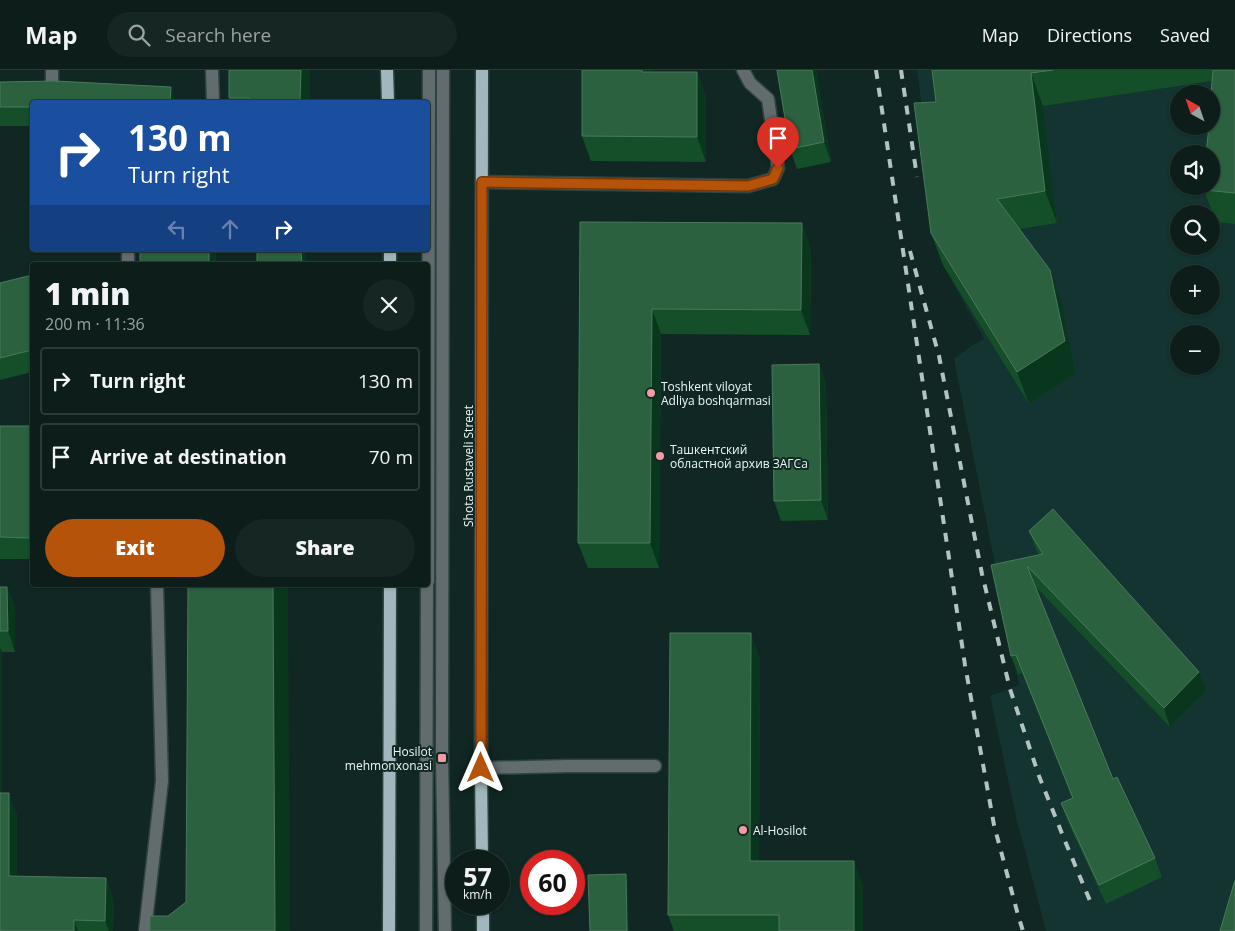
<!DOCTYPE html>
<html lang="en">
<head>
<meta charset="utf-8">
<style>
  :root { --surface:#0c1d1a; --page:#152623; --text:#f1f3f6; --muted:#9aa2a2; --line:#2c3b39; --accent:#b45309 }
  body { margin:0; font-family:"Open Sans",sans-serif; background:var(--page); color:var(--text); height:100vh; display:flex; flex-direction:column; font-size:19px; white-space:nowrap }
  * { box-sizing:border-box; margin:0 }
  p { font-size:16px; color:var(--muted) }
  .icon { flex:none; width:28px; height:28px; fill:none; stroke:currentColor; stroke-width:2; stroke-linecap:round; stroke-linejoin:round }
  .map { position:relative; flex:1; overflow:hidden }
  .side { position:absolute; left:30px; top:192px; width:400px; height:325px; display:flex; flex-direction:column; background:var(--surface); border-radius:5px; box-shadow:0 1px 4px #0004,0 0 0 1px var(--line) }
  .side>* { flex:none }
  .hud { position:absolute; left:30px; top:30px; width:400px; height:152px; border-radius:5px; box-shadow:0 1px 4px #0004,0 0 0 1px var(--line); background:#1a4fa0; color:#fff; overflow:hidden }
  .needle { width:32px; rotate:320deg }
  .tools { position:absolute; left:1170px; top:15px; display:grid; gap:10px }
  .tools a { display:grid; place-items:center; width:50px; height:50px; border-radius:50%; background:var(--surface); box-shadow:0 1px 4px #0004,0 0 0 1px var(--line); font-size:25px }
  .speed { position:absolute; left:445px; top:780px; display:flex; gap:10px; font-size:25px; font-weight:700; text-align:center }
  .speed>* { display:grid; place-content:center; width:65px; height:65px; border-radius:50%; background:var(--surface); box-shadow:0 1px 4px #0004,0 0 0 1px var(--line); line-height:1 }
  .speed small { font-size:12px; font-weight:400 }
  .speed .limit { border:8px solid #d22; background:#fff; color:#111 }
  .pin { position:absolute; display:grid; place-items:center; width:42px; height:42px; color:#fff; margin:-51px -21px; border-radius:50% 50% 50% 0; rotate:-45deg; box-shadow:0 0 5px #0007 }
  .pin .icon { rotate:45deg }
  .me { position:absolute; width:55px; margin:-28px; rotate:0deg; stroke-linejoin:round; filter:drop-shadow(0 0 4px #0008) }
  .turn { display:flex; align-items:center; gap:18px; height:105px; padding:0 15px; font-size:22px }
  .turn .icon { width:65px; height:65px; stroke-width:2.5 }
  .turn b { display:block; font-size:35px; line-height:42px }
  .lanes { display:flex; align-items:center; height:48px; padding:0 15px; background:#0003; justify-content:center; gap:25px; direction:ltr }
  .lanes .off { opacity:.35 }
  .round { display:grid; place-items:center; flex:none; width:52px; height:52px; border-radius:26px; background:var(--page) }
  .summary { display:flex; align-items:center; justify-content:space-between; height:85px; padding:0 15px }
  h1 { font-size:30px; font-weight:800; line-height:38px }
  .primary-button { display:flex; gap:10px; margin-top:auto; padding:10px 15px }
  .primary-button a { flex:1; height:58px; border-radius:30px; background:var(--accent); color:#fff; font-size:20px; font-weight:800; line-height:58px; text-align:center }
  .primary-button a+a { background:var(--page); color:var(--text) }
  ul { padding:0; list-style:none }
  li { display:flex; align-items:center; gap:15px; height:68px; margin:0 10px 8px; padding:0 5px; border:2px solid var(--line); border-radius:5px }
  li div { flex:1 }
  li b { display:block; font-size:19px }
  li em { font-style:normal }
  header { display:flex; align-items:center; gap:30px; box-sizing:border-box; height:70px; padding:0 25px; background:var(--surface); border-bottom:1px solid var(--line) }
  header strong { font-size:24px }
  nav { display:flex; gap:28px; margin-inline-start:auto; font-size:18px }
  .search { width:350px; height:45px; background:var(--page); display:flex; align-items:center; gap:12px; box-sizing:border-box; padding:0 18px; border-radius:28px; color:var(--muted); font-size:19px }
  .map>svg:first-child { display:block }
  .built { fill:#133430; fill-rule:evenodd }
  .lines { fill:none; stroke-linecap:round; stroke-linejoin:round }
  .service-casing { stroke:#2f4440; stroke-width:15 }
  .primary-casing { stroke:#2f4440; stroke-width:15 }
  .service { stroke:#626c6f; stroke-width:12 }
  .primary { stroke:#a2b7bd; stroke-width:12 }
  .rail { stroke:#b3c3c0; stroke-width:4; stroke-dasharray:9 9; stroke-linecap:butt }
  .wall { fill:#154f29 }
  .shaded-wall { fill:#09371e }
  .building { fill:#2c613f; stroke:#4a795c }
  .route-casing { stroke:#753606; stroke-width:12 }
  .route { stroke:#b45309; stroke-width:9 }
  .poi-dot { fill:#f49aa2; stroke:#102723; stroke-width:2 }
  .labels { text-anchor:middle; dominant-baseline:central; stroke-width:4; stroke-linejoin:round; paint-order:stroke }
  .poi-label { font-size:12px; fill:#eaf8f5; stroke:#102723; text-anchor:start }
  .street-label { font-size:12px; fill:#eaf8f5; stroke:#102723 }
</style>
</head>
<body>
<header>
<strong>Map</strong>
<div class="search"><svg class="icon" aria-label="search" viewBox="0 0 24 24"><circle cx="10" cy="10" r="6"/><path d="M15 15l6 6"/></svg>Search here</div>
<nav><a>Map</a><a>Directions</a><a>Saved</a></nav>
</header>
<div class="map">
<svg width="1235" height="861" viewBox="0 0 1235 861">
  <rect width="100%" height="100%" fill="#102723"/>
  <!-- built -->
  <path class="built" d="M 917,0 L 1235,0 L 1235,861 L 1046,861 L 1016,747 L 990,626 L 1019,615 L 954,289 L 971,276 L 984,269 L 943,195 ZM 1179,24 L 1211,24 L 1211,56 L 1179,56 ZM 1179,84 L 1211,84 L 1211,116 L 1179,116 ZM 1179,144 L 1211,144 L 1211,176 L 1179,176 ZM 1179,204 L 1211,204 L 1211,236 L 1179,236 ZM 1179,264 L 1211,264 L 1211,296 L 1179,296 Z"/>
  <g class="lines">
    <!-- service casing -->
    <g class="service-casing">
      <g id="service">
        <polyline points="212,0 213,32"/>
        <polyline points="443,0 442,688 445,861"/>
        <polyline points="52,14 52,0"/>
        <polyline points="482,112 748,116 773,109 778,98 768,29 750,13 743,0"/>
        <polyline points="128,180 128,195"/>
        <polyline points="428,511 429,0"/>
        <polyline points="481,698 569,696 655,696"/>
        <polyline points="145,861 162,711 157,515"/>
        <polyline points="426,861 427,515"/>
      </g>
    </g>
    <!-- primary casing -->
    <g class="primary-casing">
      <g id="primary">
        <polyline points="387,0 388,32"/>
        <polyline points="482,0 481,698 482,791"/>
        <polyline points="390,195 390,180"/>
        <polyline points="483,834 483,861"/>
        <polyline points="389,861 390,515"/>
      </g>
    </g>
    <!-- service -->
    <use href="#service" class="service"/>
    <!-- primary -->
    <use href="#primary" class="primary"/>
    <!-- rail -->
    <g class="rail">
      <polyline points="876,0 965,595 994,755 1018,845 1023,861"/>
      <polyline points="901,0 917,107"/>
      <polyline points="910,181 939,286 982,504 1010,619 1039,706 1065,771 1093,838"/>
    </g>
  </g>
  <!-- wall -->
  <g class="wall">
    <polygon points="229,0 310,32 231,32 229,28"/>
    <polygon points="777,0 816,0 831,92 797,99 790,79"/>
    <polygon points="932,0 1235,0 1235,154 1216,152 1204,120 1212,11 1043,36 1057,153 1020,159 1062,233 1076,304 1029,334 943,195 931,163 936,32"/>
    <polygon points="651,2 697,2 706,27 706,92 591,91 582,66"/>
    <polygon points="0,12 32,32 32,56 0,56"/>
    <polygon points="580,152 811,178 810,265 661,264 659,498 588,498 578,473"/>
    <polygon points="32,205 32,302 0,310 0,213"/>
    <polygon points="819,294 826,314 828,450 781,451 774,431"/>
    <rect x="0" y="356" width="32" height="133"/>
    <polygon points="1029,461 1206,621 1170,657 1035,516 1113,709 1155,788 1162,807 1106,834 1068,752 1061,733 1072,728 1022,603 1018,604 1011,586 991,495 1039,485 1036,479"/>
    <polygon points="0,517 7,517 15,538 15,582 2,582 2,723 17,744 17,806 114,829 113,861 0,861"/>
    <polygon points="760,588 759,791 863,816 863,861 674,861 668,845"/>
  </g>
  <!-- shaded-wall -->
  <g class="shaded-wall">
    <polygon points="301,0 310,0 310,32 300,32"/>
    <polygon points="642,0 651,0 651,27 642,2"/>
    <polygon points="812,0 816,0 831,92 824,72"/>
    <polygon points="697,2 706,27 706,92 697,67"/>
    <polygon points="1031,3 1043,36 1057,153 1045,121"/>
    <polygon points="171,17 176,32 170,32"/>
    <polygon points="802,153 811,178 810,265 801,240"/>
    <rect x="209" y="180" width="7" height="15"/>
    <polygon points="301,180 306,180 306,195 302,195"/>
    <polygon points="1050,200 1062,233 1076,304 1029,334 1017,302"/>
    <polygon points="652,239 661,264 659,498 650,473"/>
    <polygon points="819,294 826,314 828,450 821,430"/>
    <polygon points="32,442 32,474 30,468"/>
    <polygon points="273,515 288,515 290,861 275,861"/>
    <polygon points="7,517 15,538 15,582 8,561"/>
    <polygon points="751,563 760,588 759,816 750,791"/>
    <polygon points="0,577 2,582 2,744 0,738"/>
    <polygon points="1199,602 1206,621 1170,657 1164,638"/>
    <polygon points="9,723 17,744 17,827 9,806"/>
    <polygon points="854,791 863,816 863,861 854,861"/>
    <polygon points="626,804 628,811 629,861 627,861"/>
    <polygon points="106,808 114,829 113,861 109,861 105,851"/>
    <polygon points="74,850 78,861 74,861"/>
  </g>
  <!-- building -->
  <g class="building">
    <polygon points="229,0 301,0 300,32 250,32 250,28 229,28"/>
    <polygon points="582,0 642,0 642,2 697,2 697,67 582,66"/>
    <polygon points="777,0 812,0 824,72 790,79"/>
    <polygon points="932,0 1053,0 1031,3 1045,121 997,129 1050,200 1065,271 1017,302 931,163 914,33 936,32"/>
    <polygon points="1213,0 1235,0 1235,123 1204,120 1204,116 1211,116 1211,84 1206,84 1209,56 1211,56 1211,24"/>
    <polygon points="55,11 171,17 170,32 32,32 32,37 0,37 0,12"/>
    <polygon points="580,152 802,153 801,240 652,239 650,473 578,473"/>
    <rect x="140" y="180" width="69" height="15"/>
    <polygon points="257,180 301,180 302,195 257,195"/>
    <polygon points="32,205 32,280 0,288 0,213"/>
    <polygon points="819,294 821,430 774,431 772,295"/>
    <polygon points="0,356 32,356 32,442 30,468 0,467"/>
    <polygon points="1053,439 1199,602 1164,638 1027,496 1113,709 1117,707 1155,788 1099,815 1061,733 1073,728 1016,585 1011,586 991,495 1043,484 1029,461"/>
    <polygon points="188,515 273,515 275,861 150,861 150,846 168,846 186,832"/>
    <polygon points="0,517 7,517 8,561 0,561"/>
    <polygon points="670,563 751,563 750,791 854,791 854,861 779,861 779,845 668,845"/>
    <polygon points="0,723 9,723 9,806 106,808 105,851 74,850 74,861 0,861"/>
    <polygon points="626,804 627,861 590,861 588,805"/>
    <polygon points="1235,810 1235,861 1220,861"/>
  </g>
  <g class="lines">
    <!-- route casing -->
    <g class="route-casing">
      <polyline id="route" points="481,698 482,112 748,116 773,109 778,98"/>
    </g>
    <!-- route -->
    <use href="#route" class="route"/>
  </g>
  <!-- markers -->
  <g class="poi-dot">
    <circle cx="651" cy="323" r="5"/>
    <circle cx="660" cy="386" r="5"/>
    <rect x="437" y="683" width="10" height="10" rx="2.5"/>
    <circle cx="743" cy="760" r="5"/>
  </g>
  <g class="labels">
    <!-- poi labels -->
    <g class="poi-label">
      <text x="661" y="316">Toshkent viloyat<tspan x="661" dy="14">Adliya boshqarmasi</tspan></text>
      <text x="670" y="379">Ташкентский<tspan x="670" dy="14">областной архив ЗАГСа</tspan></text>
      <text x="432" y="681" text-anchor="end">Hosilot<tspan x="432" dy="14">mehmonxonasi</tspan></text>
      <text x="753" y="760">Al-Hosilot</text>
    </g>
    <!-- street labels -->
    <g class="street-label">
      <text transform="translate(468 396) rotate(-90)">Shota Rustaveli Street</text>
    </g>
  </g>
</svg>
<div class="tools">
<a><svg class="needle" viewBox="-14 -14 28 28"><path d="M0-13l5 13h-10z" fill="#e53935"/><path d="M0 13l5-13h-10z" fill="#9aa2a2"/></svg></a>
<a><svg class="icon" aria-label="sound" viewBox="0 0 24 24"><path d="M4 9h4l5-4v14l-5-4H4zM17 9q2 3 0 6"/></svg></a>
<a><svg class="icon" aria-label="search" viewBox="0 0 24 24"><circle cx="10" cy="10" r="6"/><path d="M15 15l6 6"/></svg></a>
<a>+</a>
<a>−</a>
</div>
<div class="speed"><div>57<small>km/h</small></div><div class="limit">60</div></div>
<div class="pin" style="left:778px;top:98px;background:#d93025"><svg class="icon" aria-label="arrive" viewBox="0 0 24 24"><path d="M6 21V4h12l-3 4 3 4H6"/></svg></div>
<svg class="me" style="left:481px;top:698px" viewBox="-20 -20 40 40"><path d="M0-17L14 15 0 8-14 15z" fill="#b45309" stroke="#fff" stroke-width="4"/></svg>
<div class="hud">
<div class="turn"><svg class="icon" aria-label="right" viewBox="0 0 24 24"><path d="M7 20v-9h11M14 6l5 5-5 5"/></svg><div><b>130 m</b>Turn right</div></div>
<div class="lanes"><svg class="icon off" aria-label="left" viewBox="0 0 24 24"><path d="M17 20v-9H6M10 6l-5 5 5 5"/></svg><svg class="icon off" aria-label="ahead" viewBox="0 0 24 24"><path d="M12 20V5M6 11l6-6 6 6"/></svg><svg class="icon" aria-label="right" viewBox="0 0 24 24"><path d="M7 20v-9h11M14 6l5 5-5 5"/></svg></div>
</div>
<section class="side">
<div class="summary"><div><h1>1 min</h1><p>200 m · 11:36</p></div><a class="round"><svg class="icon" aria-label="close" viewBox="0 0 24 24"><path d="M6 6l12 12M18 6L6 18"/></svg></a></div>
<ul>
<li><svg class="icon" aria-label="right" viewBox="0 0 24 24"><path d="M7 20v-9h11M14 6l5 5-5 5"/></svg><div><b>Turn right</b></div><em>130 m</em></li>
<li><svg class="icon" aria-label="arrive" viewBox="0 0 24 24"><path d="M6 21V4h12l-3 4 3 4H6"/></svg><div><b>Arrive at destination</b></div><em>70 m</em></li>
</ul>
<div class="primary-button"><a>Exit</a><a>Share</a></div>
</section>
</div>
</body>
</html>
